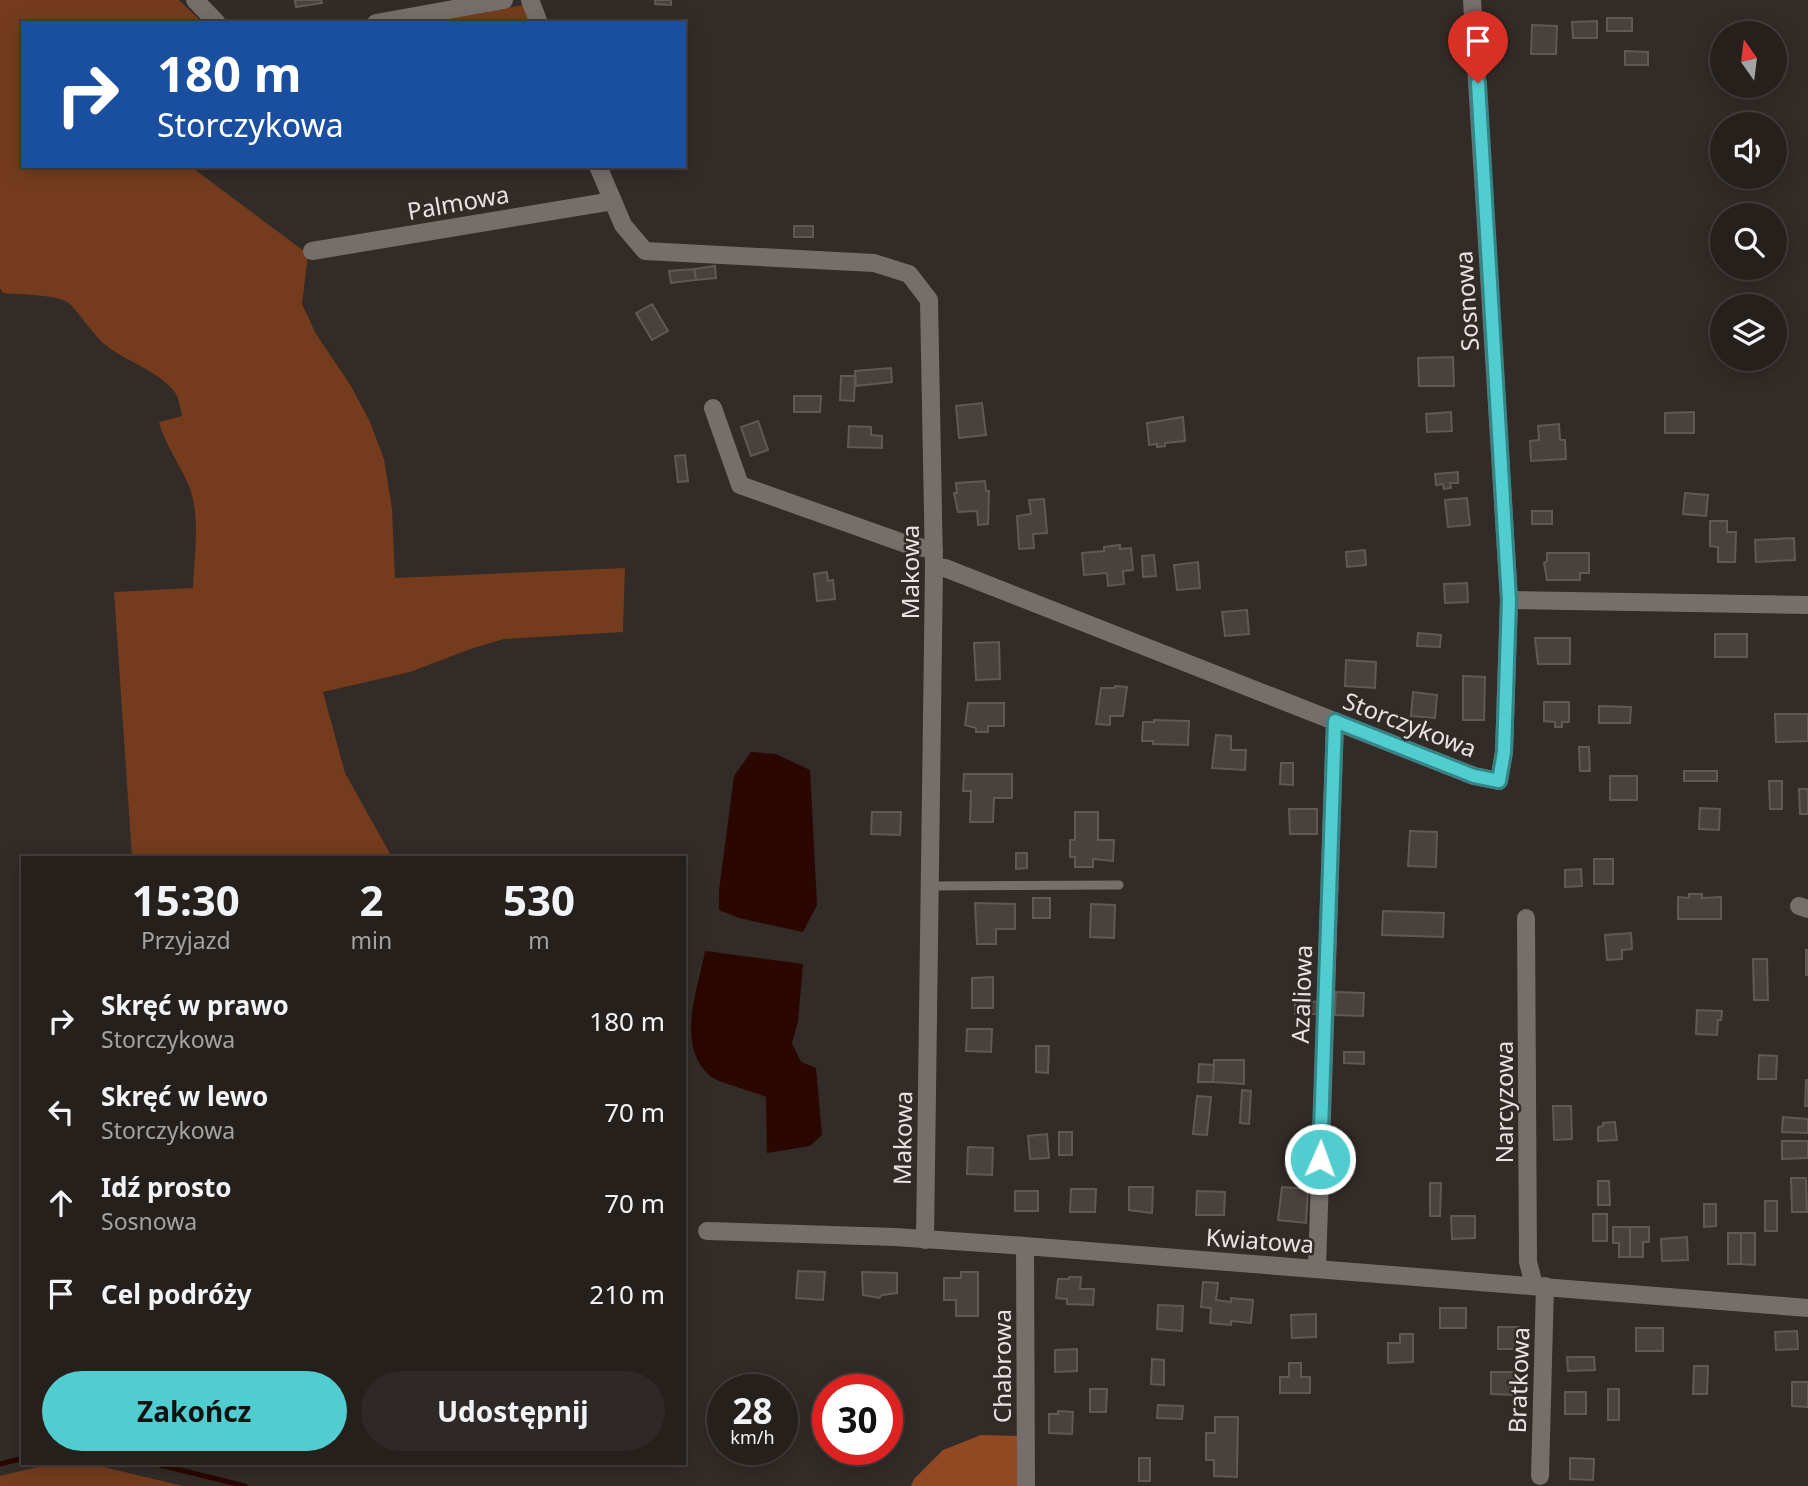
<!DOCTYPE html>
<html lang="pl">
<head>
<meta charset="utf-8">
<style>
  :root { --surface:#26201d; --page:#2e2826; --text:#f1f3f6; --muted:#a4a3a4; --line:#423e3b; --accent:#52cdcf }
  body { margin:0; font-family:"Noto Sans",sans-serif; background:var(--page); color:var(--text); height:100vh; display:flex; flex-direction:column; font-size:26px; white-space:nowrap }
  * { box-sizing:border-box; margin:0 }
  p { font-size:23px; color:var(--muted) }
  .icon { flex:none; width:38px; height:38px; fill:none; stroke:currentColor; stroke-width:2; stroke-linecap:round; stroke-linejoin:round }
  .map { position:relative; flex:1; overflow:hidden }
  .side { position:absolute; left:21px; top:856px; width:665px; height:609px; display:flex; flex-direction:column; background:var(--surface); border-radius:0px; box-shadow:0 4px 18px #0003,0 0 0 2px var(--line) }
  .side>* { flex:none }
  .top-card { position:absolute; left:21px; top:21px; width:665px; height:147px; border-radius:0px; box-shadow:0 4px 18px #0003,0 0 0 2px var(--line); background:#1a4fa0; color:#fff; overflow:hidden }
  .needle { width:46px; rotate:346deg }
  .buttons { position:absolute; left:1710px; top:21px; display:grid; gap:14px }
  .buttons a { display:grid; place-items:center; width:77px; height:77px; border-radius:50%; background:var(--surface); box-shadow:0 4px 18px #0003,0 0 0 2px var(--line); font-size:35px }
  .speed { position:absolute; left:707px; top:1374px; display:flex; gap:14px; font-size:35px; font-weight:700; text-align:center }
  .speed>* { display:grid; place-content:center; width:91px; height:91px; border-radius:50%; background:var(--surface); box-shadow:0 4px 18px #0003,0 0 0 2px var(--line); line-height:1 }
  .speed small { font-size:18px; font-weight:400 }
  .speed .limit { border:10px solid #d22; background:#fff; color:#111 }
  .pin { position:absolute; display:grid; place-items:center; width:60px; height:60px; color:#fff; margin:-72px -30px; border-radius:50% 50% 50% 0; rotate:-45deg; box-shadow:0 0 7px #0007 }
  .pin .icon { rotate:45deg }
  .me { position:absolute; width:77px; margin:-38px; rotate:2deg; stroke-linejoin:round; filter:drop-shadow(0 0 5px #0008) }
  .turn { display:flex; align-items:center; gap:24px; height:147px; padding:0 21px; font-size:32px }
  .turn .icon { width:91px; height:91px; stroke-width:2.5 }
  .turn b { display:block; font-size:49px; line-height:60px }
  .eta { display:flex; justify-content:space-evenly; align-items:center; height:119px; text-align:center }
  .eta b { font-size:42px; font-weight:700; line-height:49px }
  .action { display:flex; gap:14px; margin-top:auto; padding:14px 21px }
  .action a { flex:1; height:80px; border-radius:42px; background:var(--accent); color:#111; font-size:28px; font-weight:700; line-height:80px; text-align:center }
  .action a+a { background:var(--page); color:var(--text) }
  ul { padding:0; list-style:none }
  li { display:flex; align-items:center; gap:21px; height:91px; padding:0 21px }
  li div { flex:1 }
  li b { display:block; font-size:26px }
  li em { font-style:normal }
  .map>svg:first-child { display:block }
  .green { fill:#743c1d }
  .forest { fill:#904923 }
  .water { fill:#2a0700 }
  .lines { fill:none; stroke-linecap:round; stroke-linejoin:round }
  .stream { stroke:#2a0700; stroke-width:5 }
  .building { fill:#48413d; stroke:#605854; stroke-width:2 }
  .service { stroke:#766e6a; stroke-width:9 }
  .minor { stroke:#766e6a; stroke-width:18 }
  .route-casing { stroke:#358587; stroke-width:18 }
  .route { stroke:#52cdcf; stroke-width:12 }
  .labels { text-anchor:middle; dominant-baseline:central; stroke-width:5; stroke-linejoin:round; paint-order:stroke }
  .street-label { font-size:24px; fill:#e8e3e1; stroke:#322b27 }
</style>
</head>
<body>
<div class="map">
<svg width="1808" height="1486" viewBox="0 0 1808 1486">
  <rect width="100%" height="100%" fill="#322b27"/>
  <!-- green -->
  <g class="green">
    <path d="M 0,0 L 179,0 L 203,23 L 23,23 L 23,166 L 190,166 L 308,254 L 302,304 L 316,334 L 351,386 L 370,422 L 384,459 L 392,509 L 395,578 L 625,568 L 623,632 L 504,639 L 473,648 L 410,672 L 323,692 L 345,773 L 392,857 L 132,857 L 114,592 L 193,588 C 194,555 201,517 189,486 C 180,464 165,445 159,422 L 182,416 C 180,407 179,397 174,391 C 156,369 124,361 103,343 C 93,334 75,307 67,302 C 53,294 21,295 3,293 L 0,288 Z"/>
    <polygon points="523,5 531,23 434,23 434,21"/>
    <polygon points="55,1463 87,1463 183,1486 0,1486 0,1476"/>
  </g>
  <!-- forest -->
  <polygon class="forest" points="981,1435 1017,1436 1017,1486 911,1486 914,1479 943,1450"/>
  <!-- water -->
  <g class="water">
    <polygon points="751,752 776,754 810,770 817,905 803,932 739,918 719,910 719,891 734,776"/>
    <path d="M 705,951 L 803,964 L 798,1022 L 792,1043 L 801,1062 L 816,1068 L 822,1135 L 810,1146 L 767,1153 L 766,1097 C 753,1091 719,1083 710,1076 C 675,1045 698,990 705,951 Z"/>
  </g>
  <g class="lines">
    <!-- stream -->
    <g class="stream">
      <polyline points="152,1463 245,1486"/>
      <polyline points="0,1464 23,1458"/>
    </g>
  </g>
  <!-- building -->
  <g class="building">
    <polygon points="295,0 321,0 322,3 296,7"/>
    <polygon points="655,0 671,0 671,5 655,4"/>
    <rect x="1607" y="18" width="25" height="13"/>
    <polygon points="1597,21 1597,38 1573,38 1572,22"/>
    <polygon points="1532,25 1557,26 1556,54 1531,54"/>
    <polygon points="1625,51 1648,52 1648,65 1625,65"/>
    <rect x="794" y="226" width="19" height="11"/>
    <polygon points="715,266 716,278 696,280 694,269"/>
    <polygon points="694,269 696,280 671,283 669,271"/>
    <polygon points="652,304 668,331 652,340 636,313"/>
    <polygon points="1453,357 1454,386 1419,386 1418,358"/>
    <polygon points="891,368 892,382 856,386 855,371"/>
    <polygon points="841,376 855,376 854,401 840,400"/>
    <polygon points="794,396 821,396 820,412 794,412"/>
    <polygon points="982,403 986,435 959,438 956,406"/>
    <polygon points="1451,412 1452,431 1427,432 1426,414"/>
    <polygon points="1694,412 1694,433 1665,433 1665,413"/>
    <polygon points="1183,417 1185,441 1165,443 1165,446 1157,447 1157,444 1149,445 1147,423"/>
    <polygon points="758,421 768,450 751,456 741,427"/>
    <polygon points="1559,424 1560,440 1565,440 1566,459 1531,461 1530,441 1539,440 1538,426"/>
    <polygon points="849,426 871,427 871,435 882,436 882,448 848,447"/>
    <polygon points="685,455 688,481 678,482 675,456"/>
    <polygon points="1458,472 1458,483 1450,483 1451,488 1444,489 1443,484 1436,485 1435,474"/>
    <polygon points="985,481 986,491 989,491 988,524 978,525 977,511 958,512 954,493 957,493 956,483"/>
    <polygon points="1685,493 1708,495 1706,516 1683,514"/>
    <polygon points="1467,498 1470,525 1448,527 1445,500"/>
    <polygon points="1044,499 1047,533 1033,534 1034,548 1019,549 1017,516 1031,514 1029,500"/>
    <rect x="1532" y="511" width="20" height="13"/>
    <polygon points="1710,521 1727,521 1727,532 1736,532 1735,562 1718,562 1718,547 1710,546"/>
    <polygon points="1794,538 1795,560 1756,562 1755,540"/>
    <polygon points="1120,545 1120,549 1131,548 1133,570 1123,571 1124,584 1108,586 1107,573 1084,575 1082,553 1104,551 1104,547"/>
    <polygon points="1365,550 1366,565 1347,567 1346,552"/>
    <polygon points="1547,553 1589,553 1589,573 1580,573 1580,580 1547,580 1544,563 1547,561"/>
    <polygon points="1154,555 1156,576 1143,577 1142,556"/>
    <polygon points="1198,562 1200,588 1177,590 1174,565"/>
    <polygon points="827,572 828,581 833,580 835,599 817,601 814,574"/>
    <polygon points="1467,583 1468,602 1445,603 1444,584"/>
    <polygon points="1247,610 1249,634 1225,636 1222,612"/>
    <polygon points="1418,633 1441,635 1440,647 1417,646"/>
    <rect x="1715" y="634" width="32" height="23"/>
    <polygon points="1535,638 1570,638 1570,664 1538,664"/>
    <polygon points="999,642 1000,679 976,680 974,643"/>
    <polygon points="1346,660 1376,662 1375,688 1345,686"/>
    <polygon points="1463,676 1485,677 1484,720 1463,720"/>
    <polygon points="1115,686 1127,687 1123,716 1110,716 1110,725 1096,724 1101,688 1115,688"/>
    <polygon points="1413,692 1437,695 1435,718 1411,716"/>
    <polygon points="1544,702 1569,702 1569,722 1562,722 1562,727 1555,727 1555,722 1544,721"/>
    <polygon points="968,703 1004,703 1004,726 988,726 988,732 976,732 976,728 965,725"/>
    <polygon points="1599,706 1631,707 1630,723 1599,723"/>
    <polygon points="1775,714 1808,714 1808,741 1776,742"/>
    <polygon points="1154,720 1189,721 1188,745 1153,744 1153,741 1142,741 1143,722 1154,722"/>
    <polygon points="1216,735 1231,736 1231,750 1246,750 1245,770 1212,768"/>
    <polygon points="1579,747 1589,747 1590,771 1580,771"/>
    <polygon points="1281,763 1293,763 1293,785 1280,784"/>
    <rect x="1684" y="771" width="33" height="10"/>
    <polygon points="964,774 1012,774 1012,798 994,798 993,822 970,822 971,791 963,791"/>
    <rect x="1610" y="776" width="27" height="24"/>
    <polygon points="1769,781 1782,781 1782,809 1770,809"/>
    <polygon points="1799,789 1808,789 1808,814 1800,814"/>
    <polygon points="1700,808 1720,809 1719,830 1699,829"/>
    <polygon points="1289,809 1317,809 1317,834 1290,834"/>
    <polygon points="872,812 901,812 900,835 871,834"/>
    <polygon points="1075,812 1098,812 1098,840 1114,840 1113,861 1093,859 1093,867 1075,867 1075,857 1070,857 1070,840 1075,840"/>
    <polygon points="1410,831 1437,832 1436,867 1408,866"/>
    <polygon points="1016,853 1027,853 1027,868 1016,869"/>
    <rect x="1594" y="859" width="19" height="25"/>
    <polygon points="1581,869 1582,886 1565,887 1565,870"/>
    <polygon points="1689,894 1702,894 1702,898 1721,897 1721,919 1678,919 1678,897 1689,898"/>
    <rect x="1033" y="898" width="17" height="20"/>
    <polygon points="975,903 1015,904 1015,929 996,929 996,944 977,944"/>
    <polygon points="1091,904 1115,905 1114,938 1090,937"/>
    <polygon points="1383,911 1444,913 1443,937 1382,935"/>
    <polygon points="1631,933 1632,949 1622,950 1622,959 1607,960 1605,935"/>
    <rect x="1806" y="950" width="2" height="25"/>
    <polygon points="1753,959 1767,959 1768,1000 1754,1000"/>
    <polygon points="993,977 993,1008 972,1008 972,978"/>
    <polygon points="1336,992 1364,993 1363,1016 1335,1015"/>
    <polygon points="1295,1001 1324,1002 1324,1014 1295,1014"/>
    <polygon points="1697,1010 1722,1011 1721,1020 1718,1020 1717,1035 1696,1034"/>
    <polygon points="967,1029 992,1029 991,1052 966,1051"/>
    <polygon points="1036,1046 1049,1046 1048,1073 1036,1072"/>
    <polygon points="1344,1052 1364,1052 1364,1064 1344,1063"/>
    <polygon points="1759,1055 1777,1056 1776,1079 1758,1079"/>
    <polygon points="1214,1060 1244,1060 1244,1084 1213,1082"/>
    <polygon points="1199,1064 1214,1065 1213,1082 1198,1082"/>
    <polygon points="1806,1080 1808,1080 1808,1106 1805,1106"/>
    <polygon points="1242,1090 1251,1091 1249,1124 1240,1123"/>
    <polygon points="1197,1096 1211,1097 1207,1135 1193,1134"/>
    <polygon points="1553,1106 1571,1106 1572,1139 1554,1140"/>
    <polygon points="1783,1117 1808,1119 1808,1133 1782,1132"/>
    <polygon points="1615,1122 1617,1140 1598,1141 1598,1127 1603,1126 1603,1123"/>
    <rect x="1059" y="1132" width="13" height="23"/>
    <polygon points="1047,1134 1049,1158 1030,1159 1028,1136"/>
    <polygon points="1782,1141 1808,1141 1808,1158 1782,1159"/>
    <polygon points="968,1147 993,1148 992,1175 967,1174"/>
    <polygon points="1791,1178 1806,1178 1807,1212 1792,1212"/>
    <polygon points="1598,1181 1609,1181 1610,1205 1598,1205"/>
    <polygon points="1430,1183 1441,1183 1440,1216 1430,1216"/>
    <polygon points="1129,1187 1153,1187 1152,1213 1129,1210"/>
    <polygon points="1282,1187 1308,1189 1306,1223 1278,1220"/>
    <polygon points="1071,1189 1096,1189 1095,1212 1070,1212"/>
    <rect x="1015" y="1191" width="23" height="20"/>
    <polygon points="1197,1191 1225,1192 1224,1215 1196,1215"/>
    <rect x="1765" y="1201" width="12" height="30"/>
    <polygon points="1704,1204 1716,1204 1716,1226 1704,1227"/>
    <rect x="1593" y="1214" width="14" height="27"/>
    <polygon points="1451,1216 1475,1216 1475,1238 1452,1239"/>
    <polygon points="1613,1227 1630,1227 1630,1257 1619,1257 1619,1243 1613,1243"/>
    <polygon points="1630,1227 1649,1227 1649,1242 1643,1242 1643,1257 1630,1257"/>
    <rect x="1728" y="1233" width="13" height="31"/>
    <polygon points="1741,1233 1755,1233 1755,1265 1741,1264"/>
    <polygon points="1687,1237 1688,1260 1662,1261 1661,1239"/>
    <polygon points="798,1271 825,1272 823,1300 796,1298"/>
    <polygon points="862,1272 897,1273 897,1293 882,1295 879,1298 863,1295"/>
    <polygon points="961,1272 978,1272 978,1316 956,1316 956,1300 944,1300 944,1278 961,1278"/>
    <polygon points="1069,1277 1081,1277 1080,1289 1094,1289 1093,1305 1067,1304 1067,1299 1056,1298 1058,1279 1069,1279"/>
    <polygon points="1203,1282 1218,1283 1216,1300 1231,1302 1231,1298 1253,1300 1251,1323 1231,1321 1231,1325 1210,1323 1211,1308 1201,1307"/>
    <polygon points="1158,1305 1183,1306 1182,1331 1157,1329"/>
    <rect x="1440" y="1308" width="26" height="20"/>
    <polygon points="1316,1314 1316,1337 1292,1338 1291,1315"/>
    <rect x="1498" y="1327" width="22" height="22"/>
    <rect x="1636" y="1328" width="27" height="23"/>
    <polygon points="1797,1331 1798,1349 1776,1350 1775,1332"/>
    <polygon points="1400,1334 1413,1334 1413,1362 1388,1363 1388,1343 1400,1343"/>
    <polygon points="1077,1349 1077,1371 1055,1372 1055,1350"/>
    <polygon points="1567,1357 1594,1357 1595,1370 1568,1371"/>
    <polygon points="1152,1359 1164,1360 1164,1385 1151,1384"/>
    <polygon points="1289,1363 1301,1363 1301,1377 1310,1377 1310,1393 1280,1393 1280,1377 1289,1377"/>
    <polygon points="1694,1366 1708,1366 1707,1394 1693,1394"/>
    <polygon points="1491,1372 1514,1372 1514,1395 1491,1394"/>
    <polygon points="1792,1382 1808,1382 1808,1407 1792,1406"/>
    <polygon points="1090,1389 1107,1389 1106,1412 1090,1412"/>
    <rect x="1608" y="1389" width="11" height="31"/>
    <rect x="1565" y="1392" width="21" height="22"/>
    <polygon points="1158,1405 1183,1406 1182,1419 1157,1418"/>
    <polygon points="1058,1411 1073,1412 1072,1434 1049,1433 1049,1414 1058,1414"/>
    <polygon points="1215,1417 1238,1417 1237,1477 1214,1476 1214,1460 1206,1460 1206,1433 1215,1433"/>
    <rect x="1139" y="1458" width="11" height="23"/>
    <polygon points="1570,1458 1594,1459 1593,1480 1570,1479"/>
  </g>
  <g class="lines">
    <!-- service -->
    <polyline class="service" points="930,886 1119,885"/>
    <!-- minor -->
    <g class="minor">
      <polyline points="195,0 217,23"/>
      <polyline points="530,0 539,23"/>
      <polyline points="376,23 504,0"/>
      <polyline points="598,166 623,225 645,251 874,263 909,274 929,300 934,567 925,1240"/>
      <polyline points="312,251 613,201"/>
      <polyline points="713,408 740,485 909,545 934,550"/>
      <polyline points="934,567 945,568 1474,776 1499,781 1504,752 1509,600 1472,0"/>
      <polyline points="1509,600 1808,605"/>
      <polyline points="1799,906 1808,909"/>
      <polyline points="1526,918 1528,1262 1534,1285"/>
      <polyline points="707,1231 895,1237 1025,1246 1808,1308"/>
      <polyline points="1025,1246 1026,1486"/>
      <polyline points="1317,1268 1335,721"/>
      <polyline points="1540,1476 1545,1286"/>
    </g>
  </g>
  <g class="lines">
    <!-- route casing -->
    <g class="route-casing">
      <polyline id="route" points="1320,1159 1335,721 1474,776 1499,781 1504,752 1509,600 1478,83"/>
    </g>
    <!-- route -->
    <use href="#route" class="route"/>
  </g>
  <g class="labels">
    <!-- street labels -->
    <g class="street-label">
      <text transform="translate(458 202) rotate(-10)">Palmowa</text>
      <text transform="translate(1466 301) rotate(-94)">Sosnowa</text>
      <text transform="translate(909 572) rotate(-90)">Makowa</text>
      <text transform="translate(1410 724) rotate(21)">Storczykowa</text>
      <text transform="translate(1301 994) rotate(-88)">Azaliowa</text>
      <text transform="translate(1503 1102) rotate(-90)">Narcyzowa</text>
      <text transform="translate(902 1138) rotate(-89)">Makowa</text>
      <text transform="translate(1260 1240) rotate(4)">Kwiatowa</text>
      <text transform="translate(1001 1366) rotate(-90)">Chabrowa</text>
      <text transform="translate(1518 1380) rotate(-88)">Bratkowa</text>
    </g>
  </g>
</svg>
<div class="buttons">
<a><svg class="needle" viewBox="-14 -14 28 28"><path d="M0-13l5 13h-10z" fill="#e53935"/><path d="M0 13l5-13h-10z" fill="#a4a3a4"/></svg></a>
<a><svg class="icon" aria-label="sound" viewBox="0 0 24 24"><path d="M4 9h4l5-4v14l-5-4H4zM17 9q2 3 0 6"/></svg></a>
<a><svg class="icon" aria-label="search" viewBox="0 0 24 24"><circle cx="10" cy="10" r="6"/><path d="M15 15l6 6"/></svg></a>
<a><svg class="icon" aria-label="layers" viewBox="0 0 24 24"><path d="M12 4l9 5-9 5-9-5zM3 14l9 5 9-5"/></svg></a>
</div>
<div class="speed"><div>28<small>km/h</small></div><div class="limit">30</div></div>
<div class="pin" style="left:1478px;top:83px;background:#d93025"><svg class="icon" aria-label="arrive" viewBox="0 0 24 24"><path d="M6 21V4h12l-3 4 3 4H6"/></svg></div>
<svg class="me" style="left:1320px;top:1159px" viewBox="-20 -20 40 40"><circle r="17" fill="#52cdcf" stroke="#fff" stroke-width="3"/><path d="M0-11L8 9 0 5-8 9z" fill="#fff"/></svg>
<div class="top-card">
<div class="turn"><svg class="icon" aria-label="right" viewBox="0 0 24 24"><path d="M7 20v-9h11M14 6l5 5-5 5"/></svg><div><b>180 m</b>Storczykowa</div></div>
</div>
<section class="side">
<div class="eta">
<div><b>15:30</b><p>Przyjazd</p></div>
<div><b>2</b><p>min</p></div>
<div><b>530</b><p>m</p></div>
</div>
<ul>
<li><svg class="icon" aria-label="right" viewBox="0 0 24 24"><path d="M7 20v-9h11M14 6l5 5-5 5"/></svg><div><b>Skręć w prawo</b><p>Storczykowa</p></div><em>180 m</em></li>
<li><svg class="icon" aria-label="left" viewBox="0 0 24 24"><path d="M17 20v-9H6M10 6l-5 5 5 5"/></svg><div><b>Skręć w lewo</b><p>Storczykowa</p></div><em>70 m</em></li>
<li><svg class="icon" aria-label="ahead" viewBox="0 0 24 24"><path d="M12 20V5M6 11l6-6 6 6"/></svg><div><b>Idź prosto</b><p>Sosnowa</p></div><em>70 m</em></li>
<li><svg class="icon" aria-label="arrive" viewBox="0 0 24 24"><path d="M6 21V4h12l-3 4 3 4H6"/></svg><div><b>Cel podróży</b></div><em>210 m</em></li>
</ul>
<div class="action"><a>Zakończ</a><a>Udostępnij</a></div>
</section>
</div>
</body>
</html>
